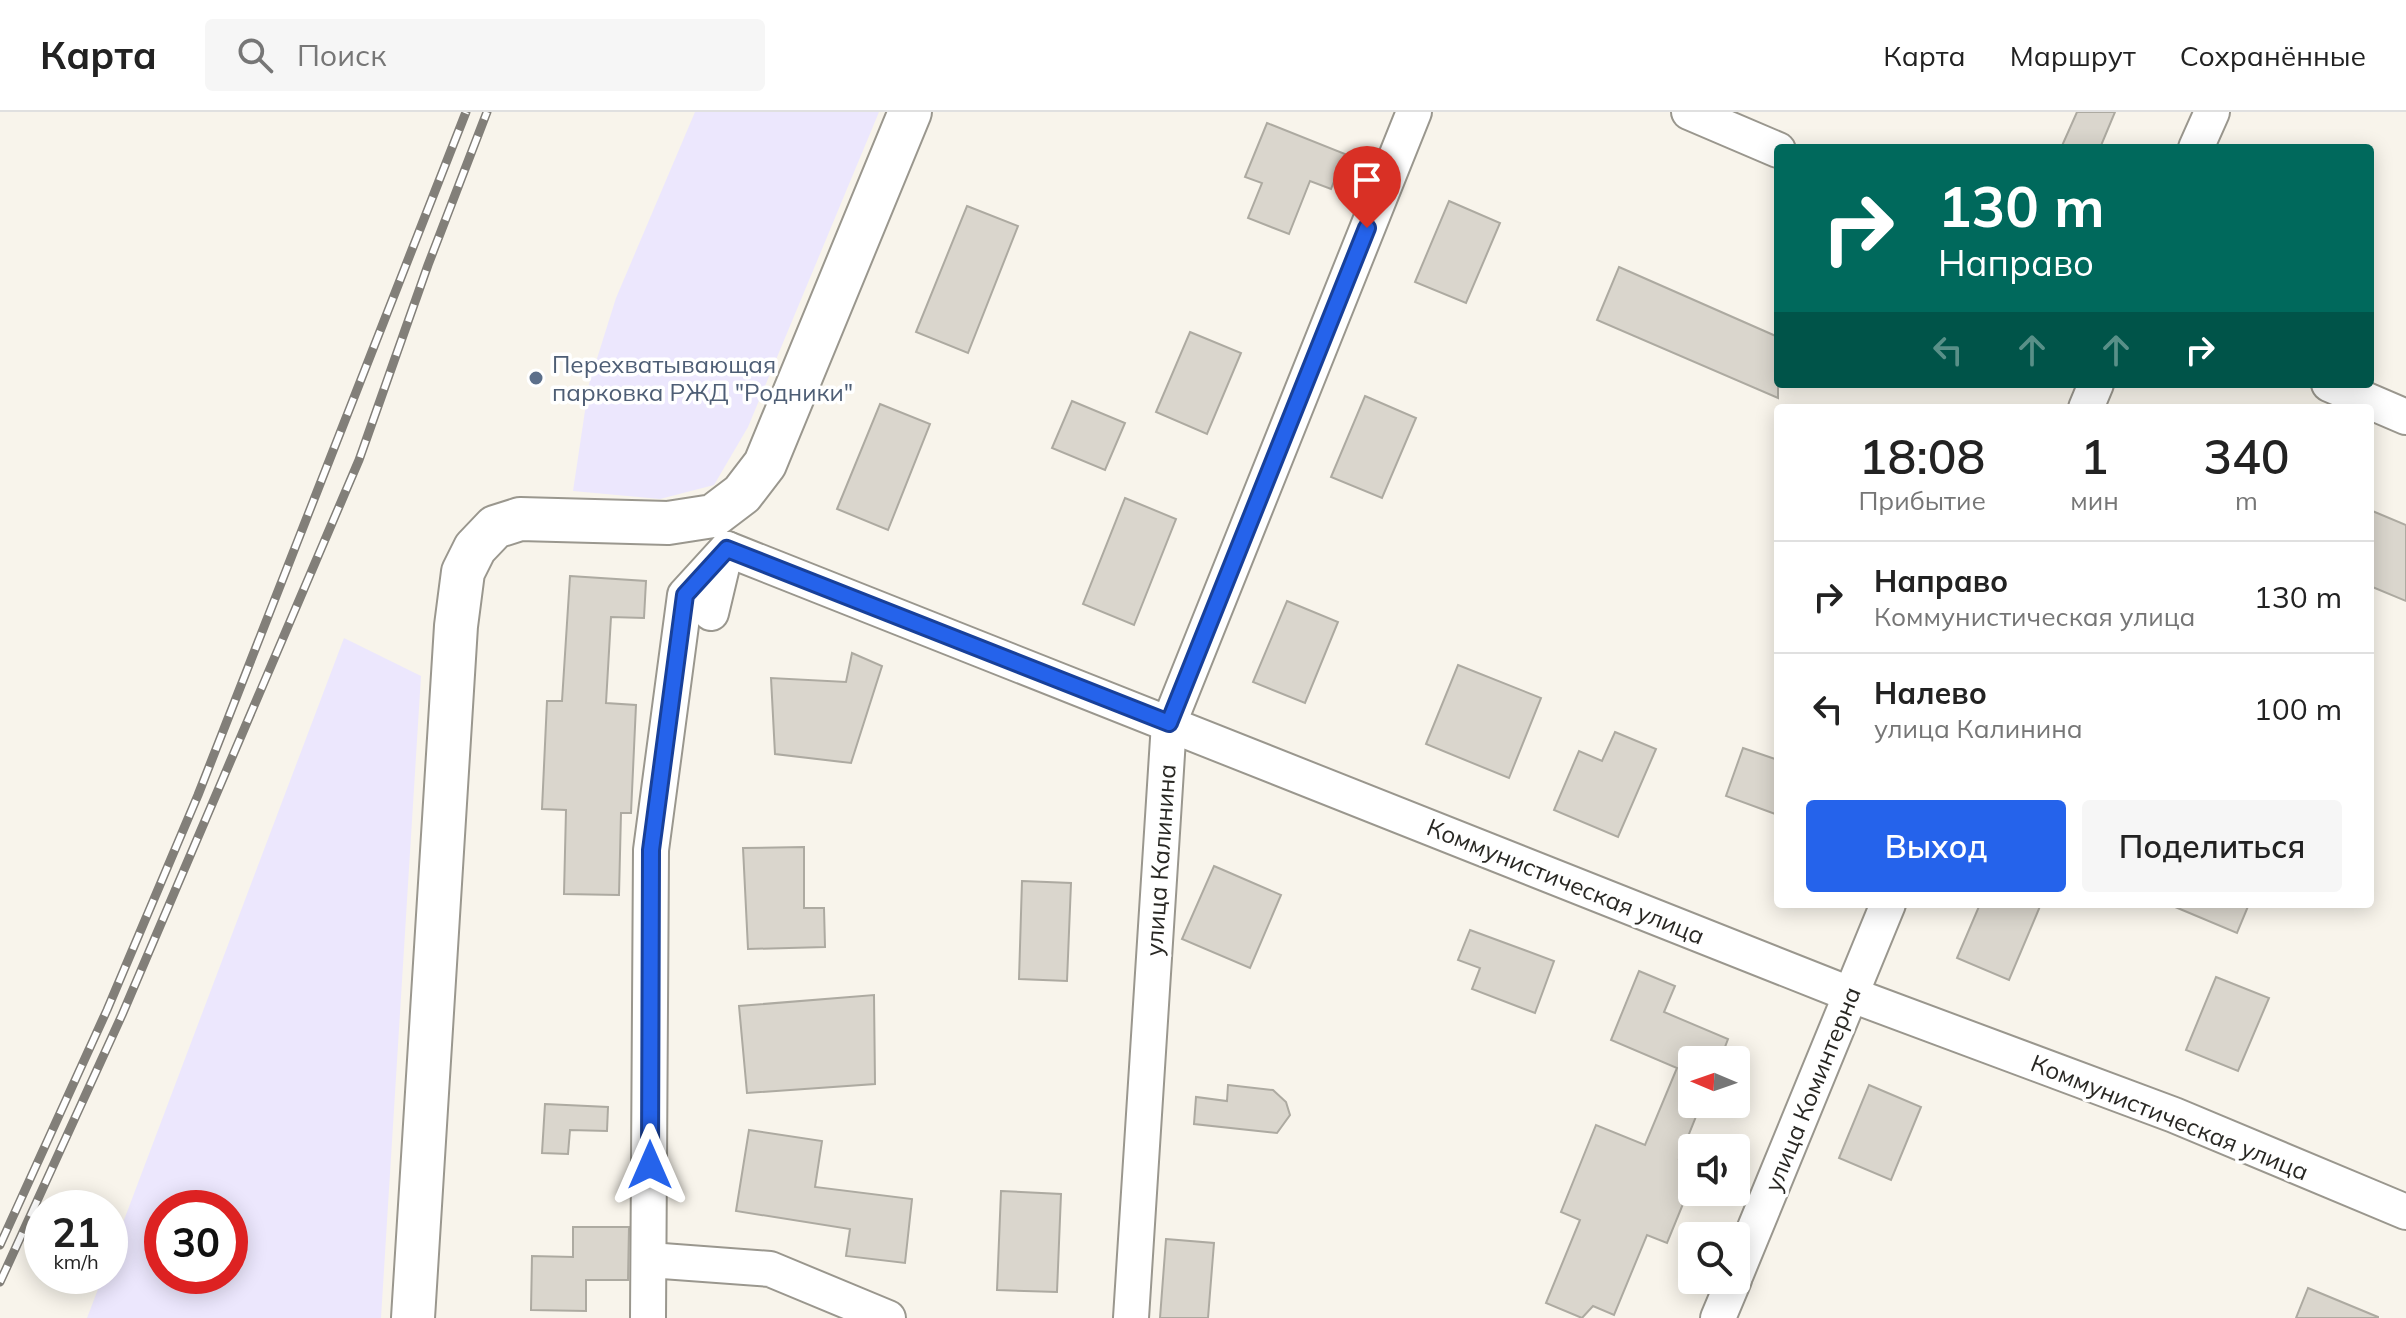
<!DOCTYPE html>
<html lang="ru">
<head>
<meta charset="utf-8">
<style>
  :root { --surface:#fff; --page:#f6f6f6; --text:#222; --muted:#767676; --line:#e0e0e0; --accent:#2563eb }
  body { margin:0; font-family:Mulish,sans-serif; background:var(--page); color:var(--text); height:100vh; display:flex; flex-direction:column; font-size:30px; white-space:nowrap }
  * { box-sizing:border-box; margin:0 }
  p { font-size:26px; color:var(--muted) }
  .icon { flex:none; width:44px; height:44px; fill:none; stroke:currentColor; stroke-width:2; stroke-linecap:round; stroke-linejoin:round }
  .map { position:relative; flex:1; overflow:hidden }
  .panel { position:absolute; left:1774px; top:292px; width:600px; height:504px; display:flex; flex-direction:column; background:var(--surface); border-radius:8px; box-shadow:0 4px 20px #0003 }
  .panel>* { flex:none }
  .hud { position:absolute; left:1774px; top:32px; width:600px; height:244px; border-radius:8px; box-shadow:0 4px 20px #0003; background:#00695c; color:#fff; overflow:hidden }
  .needle { width:52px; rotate:272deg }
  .fabs { position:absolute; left:1678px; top:934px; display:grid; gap:16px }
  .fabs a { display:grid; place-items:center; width:72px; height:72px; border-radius:8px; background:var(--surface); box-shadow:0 4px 20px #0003; font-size:40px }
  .speed { position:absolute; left:24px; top:1078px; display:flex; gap:16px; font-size:40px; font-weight:700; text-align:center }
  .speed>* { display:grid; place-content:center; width:104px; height:104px; border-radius:50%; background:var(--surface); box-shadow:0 4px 20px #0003; line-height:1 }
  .speed small { font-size:20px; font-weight:400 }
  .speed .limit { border:12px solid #d22; background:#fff; color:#111 }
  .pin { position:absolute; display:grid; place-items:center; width:68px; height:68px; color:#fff; margin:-82px -34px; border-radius:50% 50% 50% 0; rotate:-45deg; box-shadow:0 0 8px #0007 }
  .pin .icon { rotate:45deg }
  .me { position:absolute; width:88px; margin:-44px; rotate:0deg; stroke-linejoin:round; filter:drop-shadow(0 0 6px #0008) }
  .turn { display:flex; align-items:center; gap:28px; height:168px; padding:0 32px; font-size:36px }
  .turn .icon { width:104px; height:104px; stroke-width:2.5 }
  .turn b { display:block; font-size:56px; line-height:68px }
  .lanes { display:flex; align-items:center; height:76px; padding:0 32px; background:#0003; justify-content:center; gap:40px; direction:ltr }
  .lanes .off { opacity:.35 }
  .eta { display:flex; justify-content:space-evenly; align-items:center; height:136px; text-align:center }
  .eta b { font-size:48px; font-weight:600; line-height:56px }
  .action { display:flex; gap:16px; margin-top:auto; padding:16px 32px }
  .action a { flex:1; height:92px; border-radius:8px; background:var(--accent); color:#fff; font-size:32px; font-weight:600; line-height:92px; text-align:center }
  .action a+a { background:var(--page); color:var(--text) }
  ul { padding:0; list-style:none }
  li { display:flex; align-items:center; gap:24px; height:112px; padding:0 32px; border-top:2px solid var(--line) }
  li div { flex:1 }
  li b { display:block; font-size:30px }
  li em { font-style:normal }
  header { display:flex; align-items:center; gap:48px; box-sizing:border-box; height:112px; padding:0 40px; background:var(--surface); border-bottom:2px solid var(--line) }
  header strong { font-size:38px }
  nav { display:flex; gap:44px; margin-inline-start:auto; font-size:28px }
  .search { width:560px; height:72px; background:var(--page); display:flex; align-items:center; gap:20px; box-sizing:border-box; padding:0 28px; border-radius:8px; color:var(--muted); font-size:30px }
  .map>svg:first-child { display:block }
  .industrial { fill:#ece7fd; fill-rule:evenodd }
  .building { fill:#dad6cd; stroke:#adaaa1; stroke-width:2 }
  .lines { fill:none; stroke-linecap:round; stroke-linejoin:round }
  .minor-casing { stroke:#9a978e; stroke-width:38 }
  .major-casing { stroke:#9a978e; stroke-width:46 }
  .minor { stroke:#fff; stroke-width:34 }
  .major { stroke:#fff; stroke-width:42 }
  .rail-casing { stroke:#827f79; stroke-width:9 }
  .rail { stroke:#fff; stroke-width:6; stroke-dasharray:18; stroke-linecap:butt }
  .route-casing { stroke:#184099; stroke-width:20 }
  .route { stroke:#2563eb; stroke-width:14 }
  .service-dot { fill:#5c6f8a; stroke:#fff; stroke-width:3 }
  .labels { text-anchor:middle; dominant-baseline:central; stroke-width:7; stroke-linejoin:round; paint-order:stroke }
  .service-label { font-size:24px; fill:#4e5e75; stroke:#fff; text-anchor:start }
  .street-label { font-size:24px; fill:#292824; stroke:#fff }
</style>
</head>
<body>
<header>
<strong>Карта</strong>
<div class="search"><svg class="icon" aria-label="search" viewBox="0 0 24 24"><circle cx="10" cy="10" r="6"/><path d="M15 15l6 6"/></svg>Поиск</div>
<nav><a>Карта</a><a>Маршрут</a><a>Сохранённые</a></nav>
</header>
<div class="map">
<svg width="2406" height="1206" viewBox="0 0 2406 1206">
  <rect width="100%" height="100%" fill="#f8f4eb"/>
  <!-- industrial -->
  <g class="industrial">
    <polygon points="695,0 879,0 748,315 714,373 660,387 573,379 589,272 616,186"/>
    <path d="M 344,526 L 421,564 L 381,1206 L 87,1206 L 103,1164 L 110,1164 L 110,1145 ZM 162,1096 L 230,1096 L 230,1164 L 162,1164 Z"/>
  </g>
  <!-- building -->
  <g class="building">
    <polygon points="2077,0 2115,0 2100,36 2061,36"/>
    <polygon points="1267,11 1345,42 1331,77 1310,69 1289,122 1248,106 1262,71 1245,65"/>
    <polygon points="1449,89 1500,111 1466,191 1415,170"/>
    <polygon points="967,94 1018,114 968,241 916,220"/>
    <polygon points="1619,155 1778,225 1778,286 1597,208"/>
    <polygon points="1190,220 1241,241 1207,322 1156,300"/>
    <polygon points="1365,284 1416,306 1382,386 1331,365"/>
    <polygon points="1072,289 1125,311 1105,358 1052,336"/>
    <polygon points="880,292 930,312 888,418 837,397"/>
    <polygon points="1125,386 1176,407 1134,513 1083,492"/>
    <polygon points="2370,398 2406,413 2406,489 2370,474"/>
    <polygon points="570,464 646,469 644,506 611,505 606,591 636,593 631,701 621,701 619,783 564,782 566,698 542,697 547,589 562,589"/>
    <polygon points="1287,489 1338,510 1305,591 1253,570"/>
    <polygon points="852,541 882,554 851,651 775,642 771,566 846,570"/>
    <polygon points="1458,553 1541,586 1509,666 1426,632"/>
    <polygon points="1615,620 1656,637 1618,725 1554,698 1579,639 1602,649"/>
    <polygon points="1743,636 1778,648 1778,703 1726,684"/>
    <polygon points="804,735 804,796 824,796 825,835 748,837 743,736"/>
    <polygon points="1214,754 1281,783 1250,856 1182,827"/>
    <polygon points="1022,769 1071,771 1067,869 1019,867"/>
    <polygon points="1980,792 2041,792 2009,868 1957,846"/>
    <polygon points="2168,792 2249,792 2237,821"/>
    <polygon points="1470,818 1554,849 1535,901 1472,877 1480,856 1458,848"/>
    <polygon points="1639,859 1675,874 1664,900 1728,927 1720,948 1692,948 1692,992 1701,992 1679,1047 1692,1052 1692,1070 1667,1131 1647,1123 1614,1203 1593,1194 1582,1206 1546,1191 1580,1108 1561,1100 1596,1013 1645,1033 1677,956 1611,928"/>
    <polygon points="2216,865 2269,886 2238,959 2186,938"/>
    <polygon points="874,883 875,972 747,981 739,894"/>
    <polygon points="1228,973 1273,978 1286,990 1290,1003 1277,1021 1194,1012 1196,985 1227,989"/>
    <polygon points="1869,973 1921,995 1891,1068 1839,1046"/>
    <polygon points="545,992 608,995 607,1019 570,1018 568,1042 542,1041"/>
    <polygon points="749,1018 822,1029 815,1075 912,1087 905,1151 846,1144 850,1117 736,1099"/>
    <polygon points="1001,1079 1061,1082 1057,1180 997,1178"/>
    <polygon points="573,1115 629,1115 628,1168 586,1168 586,1199 531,1198 532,1144 573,1145"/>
    <polygon points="1166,1127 1214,1131 1208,1206 1160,1206"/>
    <polygon points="2308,1176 2378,1205 2378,1206 2296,1206"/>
  </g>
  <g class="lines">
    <!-- minor casing -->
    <g class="minor-casing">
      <g id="minor">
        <polyline points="1689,0 1778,38"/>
        <polyline points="2196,36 2212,0"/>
        <polyline points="2329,272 2406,305"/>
        <polyline points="2086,296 2096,272"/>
        <polyline points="727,437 1852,883 2174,1003 2406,1100"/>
        <polyline points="711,501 725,442"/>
        <polyline points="649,1148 770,1157 888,1206"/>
        <polyline points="1736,1162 1888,792"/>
        <polyline points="648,1206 651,738 685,483 727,437"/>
        <polyline points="1131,1206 1169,611 1414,0"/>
        <polyline points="1718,1206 1734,1168"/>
      </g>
    </g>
    <!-- major casing -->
    <g class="major-casing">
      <polyline id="major" points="413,1206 456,514 463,460 475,436 495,415 520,407 668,411 713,404 742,382 765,352 910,0"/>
    </g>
    <!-- minor -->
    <use href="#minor" class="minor"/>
    <!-- major -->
    <use href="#major" class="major"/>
    <!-- rail casing -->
    <g class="rail-casing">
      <g id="rail">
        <polyline points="0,1133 107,898 198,683 466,0"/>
        <polyline points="0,1170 122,903 359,348 428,153 487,0"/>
      </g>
    </g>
    <!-- rail -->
    <use href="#rail" class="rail"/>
  </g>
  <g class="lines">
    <!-- route casing -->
    <g class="route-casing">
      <polyline id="route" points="650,1053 651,738 685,483 727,437 1169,611 1367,116"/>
    </g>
    <!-- route -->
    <use href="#route" class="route"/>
  </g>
  <!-- markers -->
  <circle class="service-dot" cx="536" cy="266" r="8"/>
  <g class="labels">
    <!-- service labels -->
    <g class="service-label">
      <text x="552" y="252">Перехватывающая<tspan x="552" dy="28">парковка РЖД "Родники"</tspan></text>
    </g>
    <!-- street labels -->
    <g class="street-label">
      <text transform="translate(1160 748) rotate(-86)">улица Калинина</text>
      <text transform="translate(1566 769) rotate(22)">Коммунистическая улица</text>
      <text transform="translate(1812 977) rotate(-68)">улица Коминтерна</text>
      <text transform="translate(2170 1005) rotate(22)">Коммунистическая улица</text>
    </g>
  </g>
</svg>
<div class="fabs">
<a><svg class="needle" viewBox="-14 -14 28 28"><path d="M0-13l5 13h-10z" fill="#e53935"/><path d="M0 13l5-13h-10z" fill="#767676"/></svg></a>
<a><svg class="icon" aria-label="sound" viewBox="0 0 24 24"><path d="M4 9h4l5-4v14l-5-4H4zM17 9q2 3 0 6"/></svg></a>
<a><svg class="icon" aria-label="search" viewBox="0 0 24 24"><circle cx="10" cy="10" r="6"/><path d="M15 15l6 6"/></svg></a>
</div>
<div class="speed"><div>21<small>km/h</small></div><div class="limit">30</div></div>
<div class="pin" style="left:1367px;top:116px;background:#d93025"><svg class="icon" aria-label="arrive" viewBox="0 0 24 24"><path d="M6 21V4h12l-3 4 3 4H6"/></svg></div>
<svg class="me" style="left:650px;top:1053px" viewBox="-20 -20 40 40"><path d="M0-17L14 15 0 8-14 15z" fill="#2563eb" stroke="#fff" stroke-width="4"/></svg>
<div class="hud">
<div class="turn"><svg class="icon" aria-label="right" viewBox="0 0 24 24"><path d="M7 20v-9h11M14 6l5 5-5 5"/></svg><div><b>130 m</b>Направо</div></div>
<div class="lanes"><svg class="icon off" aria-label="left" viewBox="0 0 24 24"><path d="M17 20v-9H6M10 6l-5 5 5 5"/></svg><svg class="icon off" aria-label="ahead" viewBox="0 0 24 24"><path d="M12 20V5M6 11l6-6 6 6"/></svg><svg class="icon off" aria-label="ahead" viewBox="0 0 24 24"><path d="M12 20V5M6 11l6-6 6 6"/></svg><svg class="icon" aria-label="right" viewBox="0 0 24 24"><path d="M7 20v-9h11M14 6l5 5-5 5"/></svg></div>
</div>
<section class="panel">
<div class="eta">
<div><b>18:08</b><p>Прибытие</p></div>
<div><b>1</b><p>мин</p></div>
<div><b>340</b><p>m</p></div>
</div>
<ul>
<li><svg class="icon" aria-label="right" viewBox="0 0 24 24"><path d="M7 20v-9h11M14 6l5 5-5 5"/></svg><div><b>Направо</b><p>Коммунистическая улица</p></div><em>130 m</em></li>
<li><svg class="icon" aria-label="left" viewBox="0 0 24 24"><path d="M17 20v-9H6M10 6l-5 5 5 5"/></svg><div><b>Налево</b><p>улица Калинина</p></div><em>100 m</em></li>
</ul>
<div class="action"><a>Выход</a><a>Поделиться</a></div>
</section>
</div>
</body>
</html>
